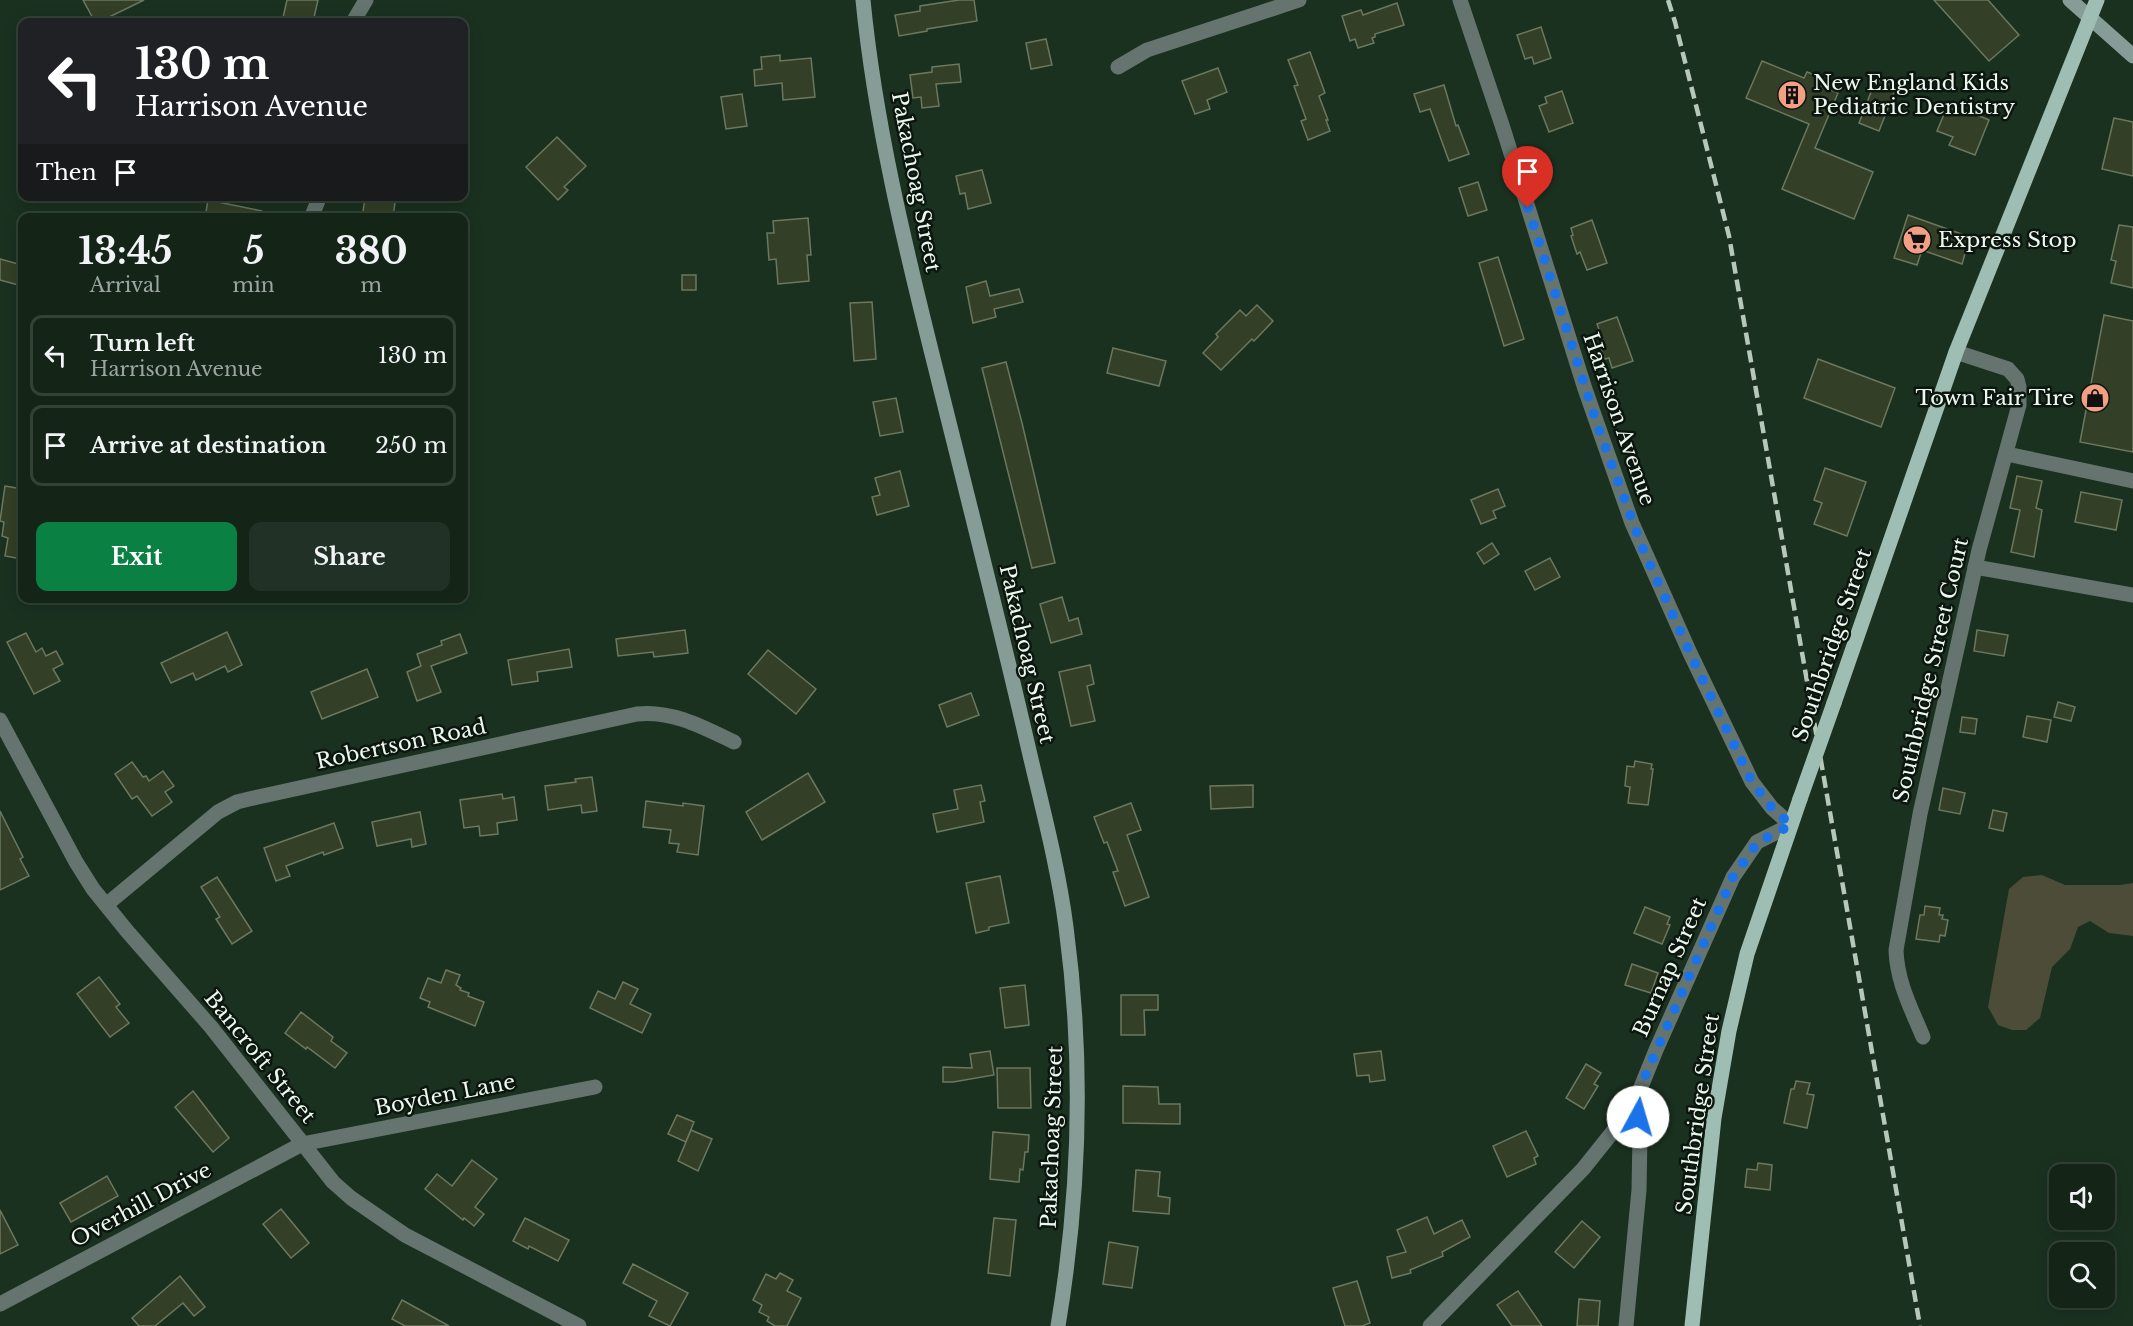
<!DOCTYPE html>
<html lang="en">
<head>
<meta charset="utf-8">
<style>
  :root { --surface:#142518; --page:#213125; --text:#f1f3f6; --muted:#9da5a2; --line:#334237; --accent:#0b8043 }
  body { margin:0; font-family:"Libre Baskerville",serif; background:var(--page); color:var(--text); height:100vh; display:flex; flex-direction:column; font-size:22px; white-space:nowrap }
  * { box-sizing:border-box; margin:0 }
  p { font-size:20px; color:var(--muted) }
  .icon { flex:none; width:33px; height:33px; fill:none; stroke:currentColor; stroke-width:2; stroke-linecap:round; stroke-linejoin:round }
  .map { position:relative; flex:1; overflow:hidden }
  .sheet { position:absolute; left:18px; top:213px; width:450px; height:390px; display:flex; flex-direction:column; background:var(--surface); border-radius:12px; box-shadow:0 3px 15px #0003,0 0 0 2px var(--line) }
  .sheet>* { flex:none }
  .banner { position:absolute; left:18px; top:18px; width:450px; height:183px; border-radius:12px; box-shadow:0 3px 15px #0003,0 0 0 2px var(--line); background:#202124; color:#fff; overflow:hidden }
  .tools { position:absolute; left:2049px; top:1164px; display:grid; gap:12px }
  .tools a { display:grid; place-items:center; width:66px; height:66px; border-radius:12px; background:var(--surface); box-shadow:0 3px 15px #0003,0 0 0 2px var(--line); font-size:30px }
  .pin { position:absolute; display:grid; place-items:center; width:51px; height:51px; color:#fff; margin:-62px -26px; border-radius:50% 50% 50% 0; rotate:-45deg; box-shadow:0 0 6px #0007 }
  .pin .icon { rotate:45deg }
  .me { position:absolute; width:66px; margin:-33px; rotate:6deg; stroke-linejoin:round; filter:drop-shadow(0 0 4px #0008) }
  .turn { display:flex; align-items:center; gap:21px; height:126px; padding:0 18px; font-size:27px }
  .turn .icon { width:78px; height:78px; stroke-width:2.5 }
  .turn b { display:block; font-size:42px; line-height:51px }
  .then { display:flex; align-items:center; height:57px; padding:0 18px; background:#0003; gap:12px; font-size:22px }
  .eta { display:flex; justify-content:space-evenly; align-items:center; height:102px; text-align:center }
  .eta b { font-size:36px; font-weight:700; line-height:42px }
  .action { display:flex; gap:12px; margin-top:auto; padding:12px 18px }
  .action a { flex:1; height:69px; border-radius:12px; background:var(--accent); color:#fff; font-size:24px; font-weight:700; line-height:69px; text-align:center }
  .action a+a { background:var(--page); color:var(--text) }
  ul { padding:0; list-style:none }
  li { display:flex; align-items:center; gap:18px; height:81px; margin:0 12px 9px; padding:0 6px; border:3px solid var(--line); border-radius:12px }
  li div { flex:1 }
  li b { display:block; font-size:22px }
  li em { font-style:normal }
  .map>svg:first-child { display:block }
  .green { fill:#4d4c38 }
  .building { fill:#333f26; stroke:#6b785e; stroke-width:1.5 }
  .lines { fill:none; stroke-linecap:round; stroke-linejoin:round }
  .street { stroke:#65746f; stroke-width:15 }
  .secondary { stroke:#859d96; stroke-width:15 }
  .primary { stroke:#9ebdb3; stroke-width:15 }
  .rail { stroke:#b7c7ba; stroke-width:4.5; stroke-dasharray:12 6; stroke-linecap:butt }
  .primary-bridge { stroke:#9ebdb3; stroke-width:15 }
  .route { stroke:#1a73e8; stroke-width:10; stroke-dasharray:0 18 }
  .labels { text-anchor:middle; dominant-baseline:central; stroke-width:5; stroke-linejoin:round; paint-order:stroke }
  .poi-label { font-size:21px; fill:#ebf9ee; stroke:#0c160f; text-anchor:start }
  .street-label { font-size:21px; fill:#ebf9ee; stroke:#0c160f }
</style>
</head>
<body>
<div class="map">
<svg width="2133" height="1326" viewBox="0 0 2133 1326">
  <rect width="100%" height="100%" fill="#1a3120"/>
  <!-- green -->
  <polygon class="green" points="2042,875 2065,885 2120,885 2133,883 2133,936 2109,933 2090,921 2078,927 2070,949 2052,967 2040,1018 2026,1030 2012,1030 1998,1025 1988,1007 2009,889 2023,877"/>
  <!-- building -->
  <g class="building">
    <polygon points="83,0 144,0 99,22 95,22"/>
    <polygon points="287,0 318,0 313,22 282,22"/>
    <polygon points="959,0 974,0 977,21 927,29 927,31 899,36 895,15 920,11 920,6"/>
    <polygon points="1934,0 1988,0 2019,35 1989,61"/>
    <polygon points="1397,3 1404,25 1375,34 1375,37 1372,38 1374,43 1358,48 1355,39 1350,41 1342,16 1361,10 1363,15"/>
    <polygon points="1541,27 1551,58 1534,64 1532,57 1525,59 1517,35"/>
    <polygon points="1046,39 1052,65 1031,69 1026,43"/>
    <polygon points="1310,52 1325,93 1319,96 1328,120 1326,120 1330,131 1308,140 1301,121 1306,119 1294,86 1298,85 1288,60"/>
    <polygon points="780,55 780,61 811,58 815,97 783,100 782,83 755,86 754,70 762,69 761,57"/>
    <polygon points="1762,61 1804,78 1807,72 1825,79 1822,86 1838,93 1815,148 1873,172 1854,219 1782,189 1809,124 1746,98"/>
    <polygon points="959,64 961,82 936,84 939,106 922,108 921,97 913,98 910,75 932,72 932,67"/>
    <polygon points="1218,68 1227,92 1207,100 1210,109 1195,114 1182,81"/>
    <polygon points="1876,79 1896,87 1879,131 1859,123"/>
    <polygon points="1444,85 1456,126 1458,125 1469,154 1449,161 1430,109 1420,112 1414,94"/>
    <polygon points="1562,91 1573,123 1549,132 1539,106 1547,103 1545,97"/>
    <polygon points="742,94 747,126 726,129 721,97"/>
    <polygon points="1947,107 1961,112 1962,109 1989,120 1975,155 1949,145 1953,137 1937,131"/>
    <polygon points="2114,118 2133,122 2133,176 2102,169"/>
    <polygon points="557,137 586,166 564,187 568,190 558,200 526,167"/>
    <polygon points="982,170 991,203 968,209 965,193 960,194 956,176"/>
    <polygon points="1478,182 1487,210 1468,216 1459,188"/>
    <polygon points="365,198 395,202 393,218 362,218"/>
    <polygon points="208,200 262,211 262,218 205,218"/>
    <polygon points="1908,215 1970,237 1962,264 1922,250 1917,265 1894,258"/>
    <polygon points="808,218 811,255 807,255 809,281 778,284 776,259 769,260 767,233 774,233 773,221"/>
    <polygon points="1592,220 1607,263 1587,270 1580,252 1577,254 1571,236 1573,235 1571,228"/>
    <polygon points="2119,225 2133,227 2133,288 2111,283 2116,261 2111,260"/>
    <polygon points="1498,257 1524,339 1504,346 1479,263"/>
    <polygon points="0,259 22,265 22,286 0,280"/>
    <rect x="682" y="275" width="14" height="15"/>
    <polygon points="986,281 990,296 1019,289 1023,302 994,309 996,317 973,323 966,287"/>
    <polygon points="872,302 876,359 854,361 850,303"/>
    <polygon points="1257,305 1273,321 1254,341 1252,339 1221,370 1203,353 1218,337 1216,334 1240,310 1246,316"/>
    <polygon points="2104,315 2133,321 2133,452 2080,442"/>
    <polygon points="1617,317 1633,361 1612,368 1609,358 1605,359 1599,343 1603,341 1597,324"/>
    <polygon points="1113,348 1166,361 1159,386 1107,373"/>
    <polygon points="1818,359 1895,388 1881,427 1804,398"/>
    <polygon points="1006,362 1022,423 1055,563 1032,568 982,368"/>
    <polygon points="896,398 903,432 880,436 873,402"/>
    <polygon points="1825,468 1866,482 1847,536 1814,524 1822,503 1814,500"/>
    <polygon points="900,471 909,506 877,515 872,497 880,495 875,478"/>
    <polygon points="2017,476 2042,481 2036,508 2042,510 2034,557 2011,552 2020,510 2010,508"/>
    <polygon points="5,486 22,489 22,559 5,556 8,538 2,536 4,522 0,521"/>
    <polygon points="1498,489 1505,506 1493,511 1496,518 1481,524 1471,500"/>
    <polygon points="2081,492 2122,500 2116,530 2075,522"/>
    <polygon points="1492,543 1499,554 1484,564 1477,553"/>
    <polygon points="1550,558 1560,577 1535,590 1525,571"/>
    <polygon points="1062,597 1069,621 1078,618 1082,634 1051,643 1040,604"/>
    <polygon points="685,630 688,653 654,657 653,652 618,656 616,639"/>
    <polygon points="1977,630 2008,635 2004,656 1974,651"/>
    <polygon points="227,632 242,665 228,672 225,666 196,680 193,673 171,683 161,663"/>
    <polygon points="26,633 36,652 42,648 46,656 56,651 63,664 53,669 60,681 34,694 7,642"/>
    <polygon points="460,634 467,653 431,666 441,692 417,701 407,672 421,666 417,654 442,645 441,641"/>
    <polygon points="569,649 572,667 537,672 538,681 512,685 508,660"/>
    <polygon points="768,650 816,689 796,714 748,674"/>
    <polygon points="1090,665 1094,684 1087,686 1095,721 1071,726 1059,672"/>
    <polygon points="367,669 378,697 322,719 311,692"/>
    <polygon points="971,693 979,715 947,727 939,705"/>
    <polygon points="2058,702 2075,707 2071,721 2054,717"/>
    <polygon points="2027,716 2051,720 2047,742 2023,737"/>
    <polygon points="1962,717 1977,719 1975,734 1960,732"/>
    <polygon points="1635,761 1652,764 1651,769 1653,769 1648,805 1628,803 1630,787 1625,786 1627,766 1634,767"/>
    <polygon points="132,762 143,777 146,776 149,781 163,771 174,786 165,792 172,802 152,816 137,796 132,799 115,774"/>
    <polygon points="808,773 825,802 762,840 746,812"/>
    <polygon points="592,777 597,811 582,813 581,805 548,810 545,786 576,782 575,779"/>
    <polygon points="981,785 985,801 980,802 984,822 937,832 933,814 958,809 954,790"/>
    <polygon points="1253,785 1253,807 1211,809 1210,786"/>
    <polygon points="1943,788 1965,793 1960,814 1939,810"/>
    <polygon points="502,794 503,799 514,797 517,820 497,823 498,834 480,836 479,826 464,828 460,800"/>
    <polygon points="646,801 683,806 683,803 704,806 698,855 677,852 679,844 669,843 671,830 643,827"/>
    <polygon points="1131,803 1141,830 1127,835 1149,897 1125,906 1113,872 1118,871 1107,842 1104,843 1094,817"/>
    <polygon points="1993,810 2007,813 2003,831 1989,828"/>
    <polygon points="0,811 23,857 20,859 29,876 0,890"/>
    <polygon points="420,812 426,844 412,847 411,839 377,846 372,822"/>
    <polygon points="334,823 343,848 324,855 323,852 286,866 290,876 276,881 264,848"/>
    <polygon points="1000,876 1009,923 989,927 989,930 976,933 966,883"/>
    <polygon points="217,877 252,931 232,944 216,919 220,917 201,887"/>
    <polygon points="1925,906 1940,908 1939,915 1943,915 1942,919 1948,920 1945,936 1940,935 1939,942 1916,939 1920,915 1924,915"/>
    <polygon points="1645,907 1670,917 1667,924 1670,925 1662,944 1634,933"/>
    <polygon points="1632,964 1658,973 1651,993 1625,985"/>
    <polygon points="446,970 460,975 456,985 461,988 460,990 469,993 468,996 484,1002 475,1026 428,1007 430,1002 420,998 428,978 441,983"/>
    <polygon points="99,977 120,1004 116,1007 129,1023 110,1037 77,994"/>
    <polygon points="623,982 638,989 630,1004 651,1014 642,1033 590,1008 598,991 615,999"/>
    <polygon points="1025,985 1029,1025 1005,1028 1000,988"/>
    <polygon points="1121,995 1158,995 1158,1010 1144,1010 1145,1035 1121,1035"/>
    <polygon points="301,1012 333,1037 331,1041 347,1053 335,1068 307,1047 306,1049 285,1033"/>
    <polygon points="990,1051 994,1075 953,1082 943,1082 943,1067 972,1068 970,1054"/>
    <polygon points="1381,1051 1385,1080 1370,1082 1369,1075 1357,1076 1354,1054"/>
    <polygon points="1586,1064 1601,1073 1594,1084 1598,1086 1584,1109 1566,1098"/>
    <polygon points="997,1068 1030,1068 1031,1108 998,1108"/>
    <polygon points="1796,1081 1810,1083 1807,1094 1814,1095 1807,1128 1784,1123 1791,1089 1794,1089"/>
    <polygon points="1123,1086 1158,1087 1159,1104 1180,1104 1180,1124 1123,1123"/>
    <polygon points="193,1091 229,1138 213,1152 175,1107"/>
    <polygon points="677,1115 694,1122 686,1142 668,1134"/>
    <polygon points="691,1130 712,1139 698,1171 678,1161"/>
    <polygon points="1526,1131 1538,1156 1534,1158 1536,1164 1507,1177 1493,1146"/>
    <polygon points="993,1132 1029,1135 1028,1152 1025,1152 1023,1170 1020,1169 1019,1182 990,1179"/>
    <polygon points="472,1160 497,1179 475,1207 484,1214 474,1226 464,1218 463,1220 425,1189 437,1174 452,1186"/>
    <polygon points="1758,1163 1772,1165 1770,1190 1745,1187 1747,1169 1757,1170"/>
    <polygon points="1136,1170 1160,1172 1158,1196 1170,1198 1169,1214 1133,1211"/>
    <polygon points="107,1176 118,1196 71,1222 60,1203"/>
    <polygon points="281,1209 309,1243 291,1258 263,1224"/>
    <polygon points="0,1210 18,1245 0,1254"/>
    <polygon points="1427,1217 1434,1234 1462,1220 1470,1237 1442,1252 1443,1256 1410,1270 1411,1273 1392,1278 1387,1257 1406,1252 1397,1230"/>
    <polygon points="525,1218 569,1240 558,1261 529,1246 528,1249 513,1241"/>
    <polygon points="994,1218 1016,1220 1010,1276 988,1273"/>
    <polygon points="1582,1221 1600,1237 1574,1268 1555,1252"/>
    <polygon points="1109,1242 1138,1247 1132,1288 1103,1284"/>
    <polygon points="633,1264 688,1293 670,1326 649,1316 657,1301 623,1283"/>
    <polygon points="780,1273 793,1280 787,1291 801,1298 787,1326 775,1326 767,1321 769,1317 759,1312 762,1305 753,1300 766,1274 776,1279"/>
    <polygon points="180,1276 205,1307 194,1316 183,1303 155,1326 139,1326 132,1318"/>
    <polygon points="1357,1281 1370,1323 1362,1326 1345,1326 1333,1288"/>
    <polygon points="1518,1291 1542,1326 1512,1326 1497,1305"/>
    <polygon points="1579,1299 1600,1301 1598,1326 1577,1326"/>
    <polygon points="402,1300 449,1326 405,1326 392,1319"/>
  </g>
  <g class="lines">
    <!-- street -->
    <g class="street">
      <polyline points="353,22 366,0"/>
      <polyline points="1118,67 1147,50 1299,0"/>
      <polyline points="311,218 320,196"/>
      <polyline points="2007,454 2133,481"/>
      <polyline points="1975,567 2133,595"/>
      <polyline points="0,720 76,862 93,889 127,931 211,1027 333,1182 351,1198 405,1235 579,1326"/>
      <path d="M 106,905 L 218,812 L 237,802 L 249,799 L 637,714 C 672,710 703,727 734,742"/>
      <path d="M 1923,1037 C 1911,1008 1897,982 1896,950 L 1920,814 L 1979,550 L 2019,405 L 2019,387 L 2017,379 L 2008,369 L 1956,352"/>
      <polyline points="0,1304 302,1144 595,1087"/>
      <polyline points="1430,1326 1583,1169 1615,1129 1639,1092 1656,1050 1733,877 1757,842 1791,825 1772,808 1752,782 1690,653 1632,523 1585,389 1503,128 1460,0"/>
      <polyline points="1626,1326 1639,1190 1640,1135 1635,1099"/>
    </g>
    <!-- secondary -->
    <g class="secondary">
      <path d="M 863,0 C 875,123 905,246 935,366 C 966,491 998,616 1027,742 C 1041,803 1058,865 1066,927 C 1084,1061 1080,1194 1058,1326"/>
      <polyline points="2070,0 2133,56"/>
    </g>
    <!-- primary -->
    <g class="primary">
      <polyline points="1834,703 1956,352 2097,0"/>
      <polyline points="1692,1326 1714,1118 1729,1031 1747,954 1800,799"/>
    </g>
    <!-- rail -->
    <polyline class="rail" points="1668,0 1675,22 1729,236 1920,1326"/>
    <!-- primary-bridge -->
    <polyline class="primary-bridge" points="1800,799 1834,703"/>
  </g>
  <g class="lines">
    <!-- route -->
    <polyline class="route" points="1528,208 1597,424 1642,547 1697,668 1752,782 1772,808 1791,825 1758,842 1733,877 1635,1099 1638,1117"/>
  </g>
  <!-- icons -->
  <defs>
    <g id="building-disc" transform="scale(1.5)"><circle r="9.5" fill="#f39f84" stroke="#0c160f"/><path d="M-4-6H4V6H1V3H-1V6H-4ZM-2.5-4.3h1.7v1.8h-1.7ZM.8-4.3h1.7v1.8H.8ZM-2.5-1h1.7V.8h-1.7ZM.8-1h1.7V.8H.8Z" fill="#111"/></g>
    <g id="supermarket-disc" transform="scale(1.5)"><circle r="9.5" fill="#f39f84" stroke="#0c160f"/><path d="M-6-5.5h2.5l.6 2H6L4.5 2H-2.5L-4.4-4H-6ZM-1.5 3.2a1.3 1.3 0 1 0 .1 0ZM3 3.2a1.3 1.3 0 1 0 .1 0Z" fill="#111"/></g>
    <g id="shop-disc" transform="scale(1.5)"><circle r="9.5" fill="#f39f84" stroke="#0c160f"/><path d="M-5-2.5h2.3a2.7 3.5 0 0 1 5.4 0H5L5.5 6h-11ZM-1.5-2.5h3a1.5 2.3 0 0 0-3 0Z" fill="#111"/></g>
  </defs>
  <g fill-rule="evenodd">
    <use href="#building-disc" x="1792" y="95"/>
    <use href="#supermarket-disc" x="1917" y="240"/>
    <use href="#shop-disc" x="2095" y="398"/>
  </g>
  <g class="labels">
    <!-- poi labels -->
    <g class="poi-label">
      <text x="1813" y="83">New England Kids<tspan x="1813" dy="24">Pediatric Dentistry</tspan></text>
      <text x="1938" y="240">Express Stop</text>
      <text x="2074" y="398" text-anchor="end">Town Fair Tire</text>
    </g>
    <!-- street labels -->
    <g class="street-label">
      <text transform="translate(916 182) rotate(79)">Pakachoag Street</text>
      <text transform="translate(1619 419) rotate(71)">Harrison Avenue</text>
      <text transform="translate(1832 645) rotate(-71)">Southbridge Street</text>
      <text transform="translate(1027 654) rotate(77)">Pakachoag Street</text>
      <text transform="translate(1931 670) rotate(-77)">Southbridge Street Court</text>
      <text transform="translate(401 744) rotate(-12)">Robertson Road</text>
      <text transform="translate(1670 967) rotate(-66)">Burnap Street</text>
      <text transform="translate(260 1057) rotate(51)">Bancroft Street</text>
      <text transform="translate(445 1095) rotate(-11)">Boyden Lane</text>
      <text transform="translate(1698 1114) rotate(-82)">Southbridge Street</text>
      <text transform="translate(1052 1137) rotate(-88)">Pakachoag Street</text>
      <text transform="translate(141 1205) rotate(-28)">Overhill Drive</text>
    </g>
  </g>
</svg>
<div class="tools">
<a><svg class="icon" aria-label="sound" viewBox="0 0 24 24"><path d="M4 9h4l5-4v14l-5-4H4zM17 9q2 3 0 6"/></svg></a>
<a><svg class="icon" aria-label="search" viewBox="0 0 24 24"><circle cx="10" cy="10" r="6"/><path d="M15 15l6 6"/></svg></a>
</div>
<div class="pin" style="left:1528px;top:208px;background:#d93025"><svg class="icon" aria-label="arrive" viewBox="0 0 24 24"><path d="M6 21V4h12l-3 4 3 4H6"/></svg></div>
<svg class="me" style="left:1638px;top:1117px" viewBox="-20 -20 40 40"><circle r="19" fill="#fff"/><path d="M0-13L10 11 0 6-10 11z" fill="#1a73e8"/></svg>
<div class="banner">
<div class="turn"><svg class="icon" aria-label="left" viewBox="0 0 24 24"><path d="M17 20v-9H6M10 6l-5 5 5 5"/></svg><div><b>130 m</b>Harrison Avenue</div></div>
<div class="then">Then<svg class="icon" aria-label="arrive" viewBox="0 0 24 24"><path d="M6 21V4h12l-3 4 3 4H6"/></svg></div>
</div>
<section class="sheet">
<div class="eta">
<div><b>13:45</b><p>Arrival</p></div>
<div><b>5</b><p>min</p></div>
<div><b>380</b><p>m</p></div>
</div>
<ul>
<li><svg class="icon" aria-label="left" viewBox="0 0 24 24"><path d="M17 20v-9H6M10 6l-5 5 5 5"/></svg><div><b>Turn left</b><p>Harrison Avenue</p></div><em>130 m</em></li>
<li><svg class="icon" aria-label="arrive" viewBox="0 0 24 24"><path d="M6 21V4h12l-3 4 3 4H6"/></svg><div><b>Arrive at destination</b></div><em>250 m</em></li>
</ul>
<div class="action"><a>Exit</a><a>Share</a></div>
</section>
</div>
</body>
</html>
